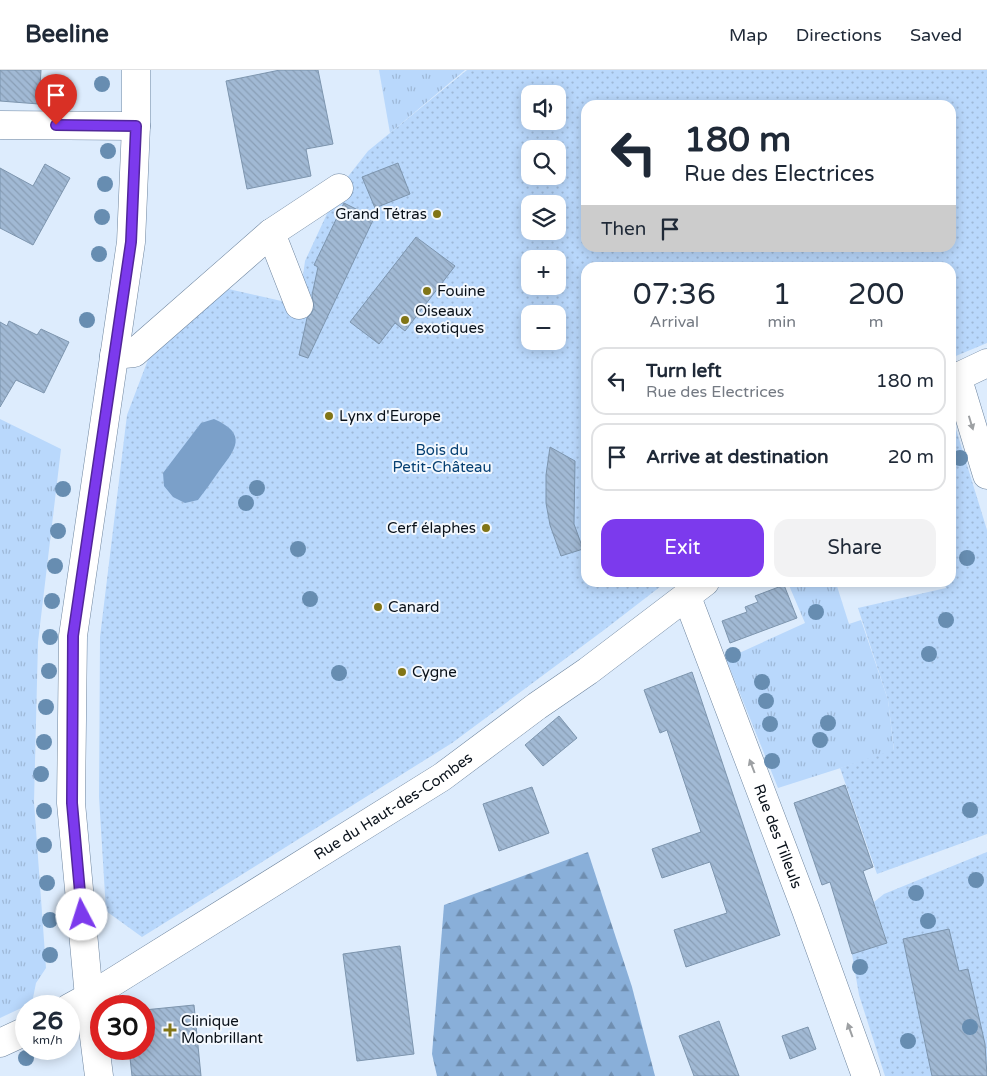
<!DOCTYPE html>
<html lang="en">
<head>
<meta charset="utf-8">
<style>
  :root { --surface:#fff; --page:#f2f2f3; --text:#1f2937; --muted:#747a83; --line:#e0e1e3; --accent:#7c3aed }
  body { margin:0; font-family:"Varela Round",sans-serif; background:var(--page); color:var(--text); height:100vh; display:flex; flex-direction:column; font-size:19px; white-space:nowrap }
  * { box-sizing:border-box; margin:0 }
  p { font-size:16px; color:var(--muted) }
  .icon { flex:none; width:28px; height:28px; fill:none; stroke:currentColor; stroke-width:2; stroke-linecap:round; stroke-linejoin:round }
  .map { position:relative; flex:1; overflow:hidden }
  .panel { position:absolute; left:581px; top:192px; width:375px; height:325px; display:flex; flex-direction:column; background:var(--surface); border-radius:15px; box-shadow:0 2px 12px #0003 }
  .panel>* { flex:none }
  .guide { position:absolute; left:581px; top:30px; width:375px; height:152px; border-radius:15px; box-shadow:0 2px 12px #0003; background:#fff; color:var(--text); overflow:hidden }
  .buttons { position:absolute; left:521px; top:15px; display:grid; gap:10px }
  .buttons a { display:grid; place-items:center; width:45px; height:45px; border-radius:10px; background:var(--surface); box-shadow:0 2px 12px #0003; font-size:25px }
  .speed { position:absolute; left:15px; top:925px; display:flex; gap:10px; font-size:25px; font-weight:700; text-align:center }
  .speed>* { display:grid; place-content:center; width:65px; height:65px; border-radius:50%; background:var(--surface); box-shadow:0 2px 12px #0003; line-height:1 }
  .speed small { font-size:12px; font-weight:400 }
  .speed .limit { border:8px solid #d22; background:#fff; color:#111 }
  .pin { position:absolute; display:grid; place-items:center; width:42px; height:42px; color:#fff; margin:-51px -21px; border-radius:50% 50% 50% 0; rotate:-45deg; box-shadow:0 0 5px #0007 }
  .pin .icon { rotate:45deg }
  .me { position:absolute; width:55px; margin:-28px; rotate:355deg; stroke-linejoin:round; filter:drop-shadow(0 0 4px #0008) }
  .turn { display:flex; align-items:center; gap:18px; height:105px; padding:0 20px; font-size:22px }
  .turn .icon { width:65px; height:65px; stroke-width:2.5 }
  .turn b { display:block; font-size:35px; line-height:42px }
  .then { display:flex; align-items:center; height:48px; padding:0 20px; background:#0003; gap:10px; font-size:19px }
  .eta { display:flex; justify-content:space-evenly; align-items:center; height:85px; text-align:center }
  .eta b { font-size:30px; font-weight:600; line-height:35px }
  .button { display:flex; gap:10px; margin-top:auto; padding:10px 20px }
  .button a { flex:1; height:58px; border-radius:15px; background:var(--accent); color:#fff; font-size:20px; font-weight:600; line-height:58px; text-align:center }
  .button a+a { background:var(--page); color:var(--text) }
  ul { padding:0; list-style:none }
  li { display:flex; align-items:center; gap:15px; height:68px; margin:0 10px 8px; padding:0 10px; border:2px solid var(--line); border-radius:15px }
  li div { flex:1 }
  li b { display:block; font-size:19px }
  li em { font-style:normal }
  header { display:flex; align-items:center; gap:30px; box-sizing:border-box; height:70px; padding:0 25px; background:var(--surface); border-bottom:1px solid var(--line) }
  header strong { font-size:24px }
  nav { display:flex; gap:28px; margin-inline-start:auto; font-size:18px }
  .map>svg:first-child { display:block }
  .grass { fill:url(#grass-tufts) }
  .forest { fill:url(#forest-firs) }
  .park { fill:url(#park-dots); fill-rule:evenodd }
  .water { fill:#7ba0c9 }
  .building { fill:url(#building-back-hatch); stroke:#7d95ae }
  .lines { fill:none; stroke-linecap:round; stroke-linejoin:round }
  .minor-casing { stroke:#6e859f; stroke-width:29 }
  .minor { stroke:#fff; stroke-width:28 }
  .tree { fill:#678db1 }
  .oneway { fill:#9da0a3 }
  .route-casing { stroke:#51269a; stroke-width:12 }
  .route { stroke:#7c3aed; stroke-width:9 }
  .poi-dot { fill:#817517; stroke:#f3f8fe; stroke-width:2 }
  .labels { text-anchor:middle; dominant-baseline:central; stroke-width:4; stroke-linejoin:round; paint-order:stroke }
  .poi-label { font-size:15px; fill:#09111a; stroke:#f3f8fe; text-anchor:start }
  .park-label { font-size:15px; fill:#064073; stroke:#f3f8fe }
  .street-label { font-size:15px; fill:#09111a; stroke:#f3f8fe }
</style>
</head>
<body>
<header>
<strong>Beeline</strong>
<nav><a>Map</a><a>Directions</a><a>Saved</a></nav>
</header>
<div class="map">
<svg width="987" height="1006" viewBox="0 0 987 1006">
  <defs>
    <pattern id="grass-tufts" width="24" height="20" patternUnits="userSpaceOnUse" patternTransform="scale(1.25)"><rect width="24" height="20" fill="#b9d8fc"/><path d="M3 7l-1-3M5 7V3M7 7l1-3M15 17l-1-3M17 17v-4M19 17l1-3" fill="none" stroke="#9eb8d7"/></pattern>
    <pattern id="forest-firs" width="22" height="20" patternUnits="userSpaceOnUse" patternTransform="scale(1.25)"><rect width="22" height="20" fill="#89afd9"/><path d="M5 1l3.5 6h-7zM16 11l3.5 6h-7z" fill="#6e8daf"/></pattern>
    <pattern id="park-dots" width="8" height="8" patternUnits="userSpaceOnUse" patternTransform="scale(1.25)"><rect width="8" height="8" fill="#b9d8fc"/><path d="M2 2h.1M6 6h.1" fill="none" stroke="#9eb8d7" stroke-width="1.8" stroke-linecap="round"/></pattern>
    <pattern id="building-back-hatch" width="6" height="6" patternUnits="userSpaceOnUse" patternTransform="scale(1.25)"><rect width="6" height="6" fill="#a1b9d4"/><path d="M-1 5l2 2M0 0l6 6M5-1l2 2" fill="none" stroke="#899eb5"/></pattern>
  </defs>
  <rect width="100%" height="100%" fill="#ddecfd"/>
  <!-- grass -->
  <g class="grass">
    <polygon points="379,0 465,0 390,63"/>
    <polygon points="0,349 61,379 38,572 34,732 46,898 36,913 32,933 0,948"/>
    <polygon points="788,513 836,513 849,554 861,550 888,630 894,681 778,718 726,589 805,553"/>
  </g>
  <!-- forest -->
  <polygon class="forest" points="588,782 632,917 655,1006 437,1006 432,984 444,835"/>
  <!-- park -->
  <g class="park">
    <path d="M 467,0 L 987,0 L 987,273 L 951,288 L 951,198 L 586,198 L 586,512 L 665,513 L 604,560 L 452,673 L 142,867 L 106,841 L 99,727 L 100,567 L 127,345 L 149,287 L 224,218 L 299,235 L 305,191 L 339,118 L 368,81 ZM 530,24 L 558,24 L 558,51 L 530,51 ZM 586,35 L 951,35 L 951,178 L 586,178 ZM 530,79 L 558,79 L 558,106 L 530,106 ZM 530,134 L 558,134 L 558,161 L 530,161 ZM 530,189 L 558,189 L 558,216 L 530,216 ZM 530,244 L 558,244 L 558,271 L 530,271 Z"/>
    <polygon points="951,343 987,460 987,764 877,804 840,698 894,680 888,630 858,538 946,518 945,513 951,512"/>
    <polygon points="987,782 987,1006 885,1006 859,925 852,884 887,873 874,832 884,824"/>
  </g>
  <!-- water -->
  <path class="water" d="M 214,349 C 248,364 236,379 219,401 C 212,411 205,421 198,430 L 185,433 L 173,427 L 164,416 L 163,403 L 201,353 Z"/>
  <!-- building -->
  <g class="building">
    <polygon points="0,0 41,0 39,34 0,31"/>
    <polygon points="280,0 318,0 333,74 306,79 311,106 247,119 226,11"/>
    <polygon points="398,93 410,124 375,138 362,107"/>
    <polygon points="45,94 70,108 33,175 0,158 0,98 33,116"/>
    <polygon points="344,133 374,148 308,288 299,285 307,248 311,244 314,238 312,225 318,197 314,195"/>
    <polygon points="416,167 455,196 405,261 395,253 379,274 350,252"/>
    <polygon points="9,251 37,265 41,259 69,272 44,323 16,310 0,337 0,252 7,256"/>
    <polygon points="550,377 575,391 574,454 583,479 561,486 550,455 546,433 546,405"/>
    <polygon points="784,515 797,548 730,573 722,551 747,542 745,537 758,532 755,526"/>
    <polygon points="692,602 780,865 686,897 674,860 727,843 710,792 662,808 652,779 701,762 667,660 660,663 644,620"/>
    <polygon points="559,646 577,668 543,696 525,675"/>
    <polygon points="845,715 873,797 863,801 887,873 852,884 830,812 822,815 794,733"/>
    <polygon points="532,717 549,763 499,781 483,734"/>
    <polygon points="949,859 959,901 968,899 985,974 987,1006 932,1006 903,869"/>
    <polygon points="400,876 414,984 357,991 343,884"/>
    <polygon points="194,935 201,1006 132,1006 129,979 144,979 144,940"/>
    <polygon points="719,951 739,1006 694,1006 679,966"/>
    <polygon points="808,957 816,979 790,989 782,966"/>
  </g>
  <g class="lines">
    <!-- minor casing -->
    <g class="minor-casing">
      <g id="minor">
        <polyline points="0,55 136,56"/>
        <polyline points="271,163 299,235"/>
        <polyline points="114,285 134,283 271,163 339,118"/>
        <polyline points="957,306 987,405"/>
        <polyline points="951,310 987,293"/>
        <path id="s1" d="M 687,527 L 806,840 L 866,1006"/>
        <path id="s2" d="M 69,938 L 89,927 L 442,707 L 537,636 L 588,601 L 705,512"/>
        <polyline points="0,973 26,961"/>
        <polyline points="99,1006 89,927 71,733 73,566 131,172 136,56 136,0"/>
      </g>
    </g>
    <!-- minor -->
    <use href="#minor" class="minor"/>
  </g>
  <!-- trees -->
  <g class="tree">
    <circle cx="102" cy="14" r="8"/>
    <circle cx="108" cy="81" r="8"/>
    <circle cx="105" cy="114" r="8"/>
    <circle cx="102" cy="147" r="8"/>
    <circle cx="99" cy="184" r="8"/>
    <circle cx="87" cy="250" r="8"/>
    <circle cx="960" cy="388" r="8"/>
    <circle cx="257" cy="418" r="8"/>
    <circle cx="63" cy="419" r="8"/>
    <circle cx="246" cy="433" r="8"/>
    <circle cx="58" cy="461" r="8"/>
    <circle cx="298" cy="479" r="8"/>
    <circle cx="967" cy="488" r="8"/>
    <circle cx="55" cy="496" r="8"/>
    <circle cx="310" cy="529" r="8"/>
    <circle cx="52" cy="531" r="8"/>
    <circle cx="816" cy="542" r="8"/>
    <circle cx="946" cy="550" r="8"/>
    <circle cx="50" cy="567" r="8"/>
    <circle cx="929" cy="584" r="8"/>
    <circle cx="733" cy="585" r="8"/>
    <circle cx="49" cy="601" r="8"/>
    <circle cx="339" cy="603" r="8"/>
    <circle cx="762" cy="612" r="8"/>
    <circle cx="766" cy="631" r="8"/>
    <circle cx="46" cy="637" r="8"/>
    <circle cx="828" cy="653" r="8"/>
    <circle cx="770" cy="654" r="8"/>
    <circle cx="820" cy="670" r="8"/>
    <circle cx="44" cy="672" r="8"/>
    <circle cx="772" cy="691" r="8"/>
    <circle cx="41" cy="704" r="8"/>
    <circle cx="970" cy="740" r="8"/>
    <circle cx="44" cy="741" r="8"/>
    <circle cx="44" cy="775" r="8"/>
    <circle cx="976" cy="810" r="8"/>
    <circle cx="47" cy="813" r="8"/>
    <circle cx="916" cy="823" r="8"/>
    <circle cx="50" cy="850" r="8"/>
    <circle cx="928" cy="851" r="8"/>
    <circle cx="50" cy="885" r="8"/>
    <circle cx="860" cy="897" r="8"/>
    <circle cx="970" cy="957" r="8"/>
    <circle cx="908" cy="971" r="8"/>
    <circle cx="26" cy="988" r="8"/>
  </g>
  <!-- one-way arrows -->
  <defs><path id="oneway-solid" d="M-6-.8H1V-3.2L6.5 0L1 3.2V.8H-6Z" transform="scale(1.25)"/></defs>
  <g class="oneway">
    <use href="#oneway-solid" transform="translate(971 353) rotate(73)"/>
    <use href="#oneway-solid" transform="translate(752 696) rotate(-111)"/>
    <use href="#oneway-solid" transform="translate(850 960) rotate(-110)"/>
  </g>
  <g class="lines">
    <!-- route casing -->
    <g class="route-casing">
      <polyline id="route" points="56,55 136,56 131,172 73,566 72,733 82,845"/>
    </g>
    <!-- route -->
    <use href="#route" class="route"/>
  </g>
  <!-- markers -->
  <g class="poi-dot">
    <circle cx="437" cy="144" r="5"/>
    <circle cx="427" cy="221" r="5"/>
    <circle cx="405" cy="250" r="5"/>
    <circle cx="329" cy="346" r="5"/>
    <circle cx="486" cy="458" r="5"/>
    <circle cx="378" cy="537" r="5"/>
    <circle cx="402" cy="602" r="5"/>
    <path d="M167.5 952.5h5v5h5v5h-5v5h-5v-5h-5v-5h5z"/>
  </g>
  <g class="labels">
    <!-- poi labels -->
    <g class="poi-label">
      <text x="427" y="144" text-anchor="end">Grand Tétras</text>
      <text x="437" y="221">Fouine</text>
      <text x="415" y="241">Oiseaux<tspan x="415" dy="17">exotiques</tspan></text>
      <text x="339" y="346">Lynx d'Europe</text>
      <text x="476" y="458" text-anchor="end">Cerf élaphes</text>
      <text x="388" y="537">Canard</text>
      <text x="412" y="602">Cygne</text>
      <text x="181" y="951">Clinique<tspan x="181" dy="17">Monbrillant</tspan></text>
    </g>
    <!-- park labels -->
    <g class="park-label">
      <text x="442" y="380">Bois du<tspan x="442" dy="17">Petit-Château</tspan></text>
    </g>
    <!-- street labels -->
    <g class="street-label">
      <text stroke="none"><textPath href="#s2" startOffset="382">Rue du Haut-des-Combes</textPath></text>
      <text stroke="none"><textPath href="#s1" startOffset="256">Rue des Tilleuls</textPath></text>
    </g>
  </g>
</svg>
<div class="buttons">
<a><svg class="icon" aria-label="sound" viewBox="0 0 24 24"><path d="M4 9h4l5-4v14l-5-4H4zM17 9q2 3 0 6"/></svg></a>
<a><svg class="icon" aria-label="search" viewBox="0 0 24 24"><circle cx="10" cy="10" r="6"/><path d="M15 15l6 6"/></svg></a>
<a><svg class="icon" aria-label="layers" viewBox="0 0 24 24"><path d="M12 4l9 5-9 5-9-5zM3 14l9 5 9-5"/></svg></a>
<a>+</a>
<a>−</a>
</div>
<div class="speed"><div>26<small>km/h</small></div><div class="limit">30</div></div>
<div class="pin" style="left:56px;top:55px;background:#d93025"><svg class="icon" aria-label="arrive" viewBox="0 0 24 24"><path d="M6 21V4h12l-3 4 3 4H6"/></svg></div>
<svg class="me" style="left:82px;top:845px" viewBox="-20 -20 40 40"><circle r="19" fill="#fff"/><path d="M0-13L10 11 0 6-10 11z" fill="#7c3aed"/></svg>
<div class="guide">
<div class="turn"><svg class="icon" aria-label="left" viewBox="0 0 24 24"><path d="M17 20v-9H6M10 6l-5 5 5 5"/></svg><div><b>180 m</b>Rue des Electrices</div></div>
<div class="then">Then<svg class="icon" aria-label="arrive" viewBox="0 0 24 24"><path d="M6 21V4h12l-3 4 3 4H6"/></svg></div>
</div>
<section class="panel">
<div class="eta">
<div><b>07:36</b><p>Arrival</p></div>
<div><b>1</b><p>min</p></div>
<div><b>200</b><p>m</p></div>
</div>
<ul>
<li><svg class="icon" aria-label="left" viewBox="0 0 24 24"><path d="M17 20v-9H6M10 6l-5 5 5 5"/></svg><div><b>Turn left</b><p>Rue des Electrices</p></div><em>180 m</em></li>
<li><svg class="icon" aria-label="arrive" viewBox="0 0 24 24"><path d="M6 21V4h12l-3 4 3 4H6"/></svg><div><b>Arrive at destination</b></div><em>20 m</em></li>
</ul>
<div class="button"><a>Exit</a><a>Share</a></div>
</section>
</div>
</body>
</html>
